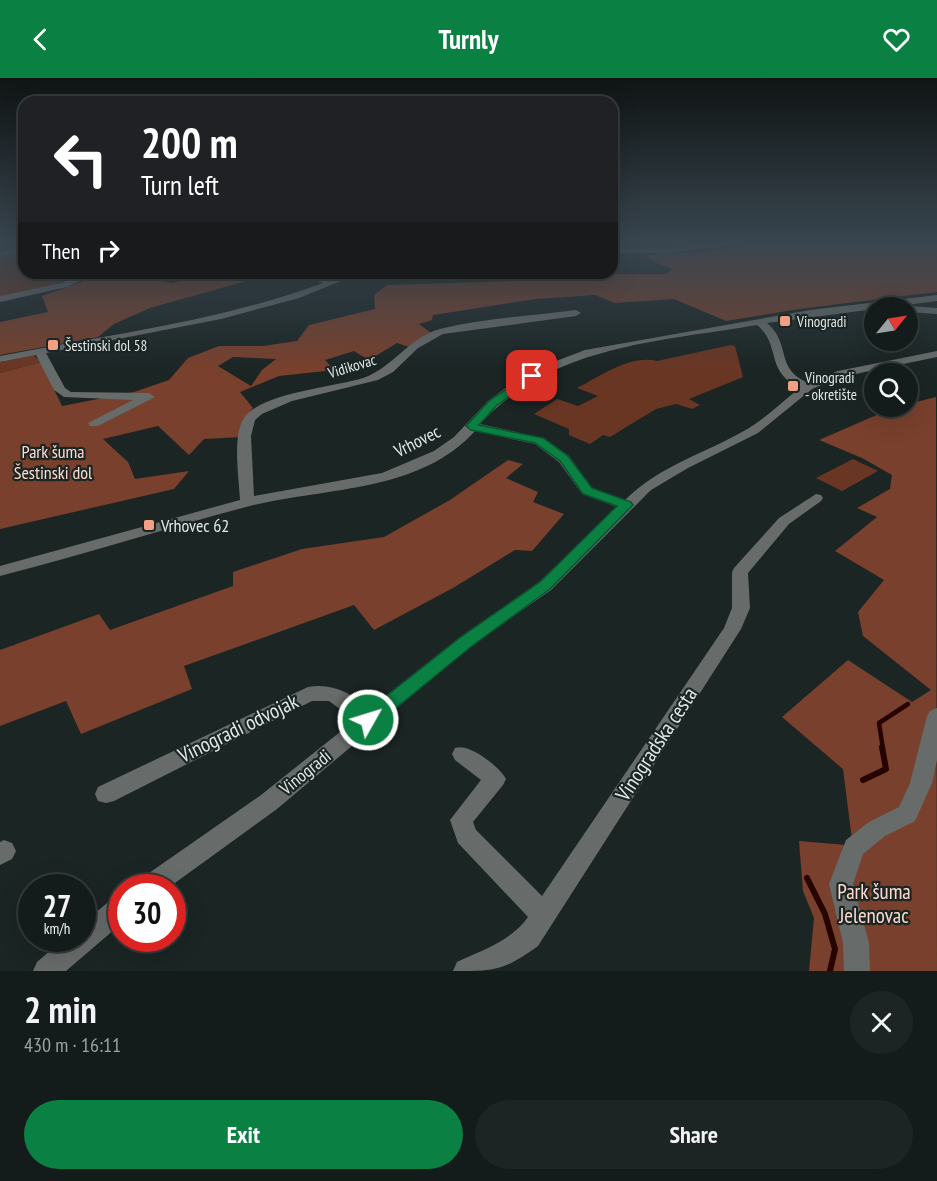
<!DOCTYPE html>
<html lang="en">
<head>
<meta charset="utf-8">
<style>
  :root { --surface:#141c1b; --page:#1d2524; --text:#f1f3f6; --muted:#9da1a3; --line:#333a3a; --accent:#0b8043 }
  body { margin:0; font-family:"PT Sans Narrow",sans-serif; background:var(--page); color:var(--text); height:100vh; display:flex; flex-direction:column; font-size:22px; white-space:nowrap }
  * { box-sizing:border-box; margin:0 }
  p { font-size:20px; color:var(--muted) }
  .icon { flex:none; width:33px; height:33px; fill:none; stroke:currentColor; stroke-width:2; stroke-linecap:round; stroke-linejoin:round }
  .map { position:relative; height:893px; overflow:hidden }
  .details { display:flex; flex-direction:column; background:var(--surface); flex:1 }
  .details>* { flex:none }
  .hud { position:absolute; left:18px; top:18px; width:600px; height:183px; border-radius:18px; box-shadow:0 6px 24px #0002,0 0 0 2px var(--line); background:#202124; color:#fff; overflow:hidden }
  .needle { width:39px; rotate:60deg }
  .fabs { position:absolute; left:864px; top:219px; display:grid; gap:12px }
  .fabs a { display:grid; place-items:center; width:54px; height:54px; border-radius:50%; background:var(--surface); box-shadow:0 6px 24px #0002,0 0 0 2px var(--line); font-size:30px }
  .speed { position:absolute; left:18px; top:796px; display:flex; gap:12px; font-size:30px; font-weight:700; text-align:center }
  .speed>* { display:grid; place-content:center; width:78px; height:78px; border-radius:50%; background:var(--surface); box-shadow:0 6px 24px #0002,0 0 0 2px var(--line); line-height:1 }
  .speed small { font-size:15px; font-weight:400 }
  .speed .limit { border:9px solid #d22; background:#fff; color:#111 }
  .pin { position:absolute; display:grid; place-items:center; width:51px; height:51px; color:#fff; margin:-26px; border-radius:12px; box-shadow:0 3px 9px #0006 }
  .me { position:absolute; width:66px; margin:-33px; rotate:51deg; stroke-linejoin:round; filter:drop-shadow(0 0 4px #0008) }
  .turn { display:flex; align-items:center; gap:21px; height:126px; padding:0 24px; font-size:27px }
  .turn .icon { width:78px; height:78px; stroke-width:2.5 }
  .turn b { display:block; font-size:42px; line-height:51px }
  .then { display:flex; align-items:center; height:57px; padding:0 24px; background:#0003; gap:12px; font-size:22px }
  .round { display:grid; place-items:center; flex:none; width:63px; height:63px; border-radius:32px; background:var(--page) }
  .head { display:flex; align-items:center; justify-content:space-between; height:102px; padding:0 24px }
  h1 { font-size:36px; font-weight:700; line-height:45px }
  .action { display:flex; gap:12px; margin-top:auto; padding:12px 24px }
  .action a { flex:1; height:69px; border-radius:36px; background:var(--accent); color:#fff; font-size:24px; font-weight:700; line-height:69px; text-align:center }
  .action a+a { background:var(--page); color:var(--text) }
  header { display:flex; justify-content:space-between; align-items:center; height:78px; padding:0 24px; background:var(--accent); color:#fff; font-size:27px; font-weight:700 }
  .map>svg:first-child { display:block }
  .green { fill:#6a3624 }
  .forest { fill:#78402d; fill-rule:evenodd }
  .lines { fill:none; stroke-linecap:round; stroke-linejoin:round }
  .stream-far1 { stroke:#270300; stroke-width:4.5 }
  .stream { stroke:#270300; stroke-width:6 }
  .minor { fill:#676c6b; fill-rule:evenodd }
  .route { fill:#0b8043; stroke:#07532c; stroke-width:1.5 }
  .poi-dot { fill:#f39f83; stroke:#1b2524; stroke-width:2 }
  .labels { text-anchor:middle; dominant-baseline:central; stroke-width:4.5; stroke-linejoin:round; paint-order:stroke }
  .far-poi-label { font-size:15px; fill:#e1e8e7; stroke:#1b2524; text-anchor:start }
  .far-street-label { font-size:15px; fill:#e1e8e7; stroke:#1b2524 }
  .street-label { font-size:18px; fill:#e1e8e7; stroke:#1b2524 }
  .park-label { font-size:18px; fill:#fed9cc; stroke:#1b2524 }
  .poi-label { font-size:18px; fill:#e1e8e7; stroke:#1b2524; text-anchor:start }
  .near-street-label { font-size:21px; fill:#e1e8e7; stroke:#1b2524 }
  .near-park-label { font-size:21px; fill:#fed9cc; stroke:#1b2524 }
</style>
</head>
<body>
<header><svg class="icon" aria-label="back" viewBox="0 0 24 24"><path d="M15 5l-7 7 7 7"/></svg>Turnly<svg class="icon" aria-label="heart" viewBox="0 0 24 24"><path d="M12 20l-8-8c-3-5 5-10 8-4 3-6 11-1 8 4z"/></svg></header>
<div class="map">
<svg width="937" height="893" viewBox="0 0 937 893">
  <rect width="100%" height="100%" fill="#1b2524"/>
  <!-- green -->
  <g class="green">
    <polygon points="24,172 24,188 17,190 24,191 24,195 88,195 41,211 0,219 0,178"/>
    <path d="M 731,267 L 735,268 L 743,299 L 689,321 L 700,327 L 692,331 L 676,326 L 656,331 L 610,359 L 603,357 L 590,366 L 569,357 L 569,351 L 534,336 L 557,321 L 578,328 L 598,318 L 577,310 C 600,298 631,276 657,283 Z"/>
    <polygon points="34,277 41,284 0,295 0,284"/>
    <polygon points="853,381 878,393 842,413 816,400"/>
  </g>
  <!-- forest -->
  <g class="forest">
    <path d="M 762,166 L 937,166 L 937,214 L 799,231 L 726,243 L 674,221 L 615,225 L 595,217 L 536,221 L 433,237 L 432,242 L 419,246 L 431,255 L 409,269 L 397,265 L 369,282 L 354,273 L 325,282 L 334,292 L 279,298 L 240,314 L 253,330 L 243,342 L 243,359 L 204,361 L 189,377 L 158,348 L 103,361 L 128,384 L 135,401 L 189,393 L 174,411 L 0,451 L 0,295 L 41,284 L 62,328 L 134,314 L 169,302 L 188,280 L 219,268 L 263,268 L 297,263 L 309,247 L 375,231 L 374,217 L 387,207 L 587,201 L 601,196 L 666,196 L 672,191 L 654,184 L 646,177 L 701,174 ZM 233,279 L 276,281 L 262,292 L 251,308 L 218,288 Z"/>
    <polygon points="106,195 173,205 193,200 187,195 247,195 257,200 150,230 114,246 98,259 0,277 0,244 48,234 42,218"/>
    <polygon points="936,319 937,893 809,893 814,840 803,813 799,763 846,767 852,762 843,691 782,639 848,582 912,624 931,612 863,558 858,534 884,502 835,473 877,439 857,430 890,411 892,397 862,380 819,362 895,329 908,328 908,326"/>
    <polygon points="508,382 523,386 506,400 538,414 533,424 564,436 532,473 515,472 453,510 374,552 354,527 184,588 192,611 81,656 66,623 0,648 0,572 99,536 110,552 233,508 233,494 302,471 384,459 450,422"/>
  </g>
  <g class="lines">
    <!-- stream-far1 -->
    <polyline class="stream-far1" points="883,671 879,645 908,626"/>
    <!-- stream -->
    <g class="stream">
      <polyline points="863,702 886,691 882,669"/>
      <polyline points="807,800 825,836 835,871 830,893"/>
    </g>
    <!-- minor -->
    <g class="minor">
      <polygon points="712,166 740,166 668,175 612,175 612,171 668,171"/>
      <polygon points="24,169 24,173 0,178 0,174"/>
      <polygon points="86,195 97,195 67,209 0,224 0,218 61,205"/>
      <polygon points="149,195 160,195 167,200 160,202"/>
      <path d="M 294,195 C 305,195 325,202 333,201 C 343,200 350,195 361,195 L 299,220 L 221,241 L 46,275 L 65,310 L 71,314 L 149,315 L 155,319 L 98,348 L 90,348 L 88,345 L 133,322 L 64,319 L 54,312 L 36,277 L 0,284 L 0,278 C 108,257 220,243 323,205 Z"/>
      <path d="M 937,217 L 937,223 L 767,245 C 792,266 774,290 808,305 L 838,293 L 937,273 L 937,279 L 841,299 L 812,311 L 758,355 L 688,390 L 651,412 L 551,512 L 472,567 L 277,731 L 168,810 L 136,810 L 139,802 L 261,717 L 355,642 L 329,623 L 312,623 L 114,723 L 106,725 L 98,723 L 95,716 L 98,709 L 308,609 C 333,605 351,615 369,631 L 460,559 L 539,504 L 617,429 L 582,416 L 559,384 L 535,366 L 475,353 C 418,416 322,409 246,429 C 163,451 82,477 0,498 L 0,488 L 240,422 C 239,400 232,358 244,340 C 260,315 335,309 363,300 C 393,290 409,259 440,251 C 484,240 531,238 576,232 L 581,235 L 576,238 L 443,256 L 418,270 L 393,294 L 378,302 L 292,323 L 262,336 L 255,342 L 251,358 L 254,418 L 382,395 L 434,373 L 454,359 L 488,323 L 514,304 L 543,288 L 585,272 L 810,232 ZM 757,247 C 782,268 764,293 800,310 C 783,323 767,339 749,350 C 707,375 660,387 625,422 L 592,410 L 569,378 L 544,360 L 480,346 C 552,267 658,264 757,247 Z"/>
      <polygon points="908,228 937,230 937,236 908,234 908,230 904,230"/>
      <path d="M 816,416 L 821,417 L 823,420 L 821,423 L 789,446 L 748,495 L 750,530 L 741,551 L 538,868 C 503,893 495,893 453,893 L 457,884 C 483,872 511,863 528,839 L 458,765 L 450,742 L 481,702 L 455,682 L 452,676 L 455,670 C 469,665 499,688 506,701 L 503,707 L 473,744 L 476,752 L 542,818 L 724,550 L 732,530 L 732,494 L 734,490 L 779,440 Z"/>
      <polygon points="937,630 937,682 932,705 915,743 885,758 863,776 853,806 869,865 870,893 844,893 843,865 829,806 846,762 869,744 899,729 910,705 927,638 930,633"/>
      <polygon points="4,762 12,765 16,773 12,781 0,787 0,764"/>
      <polygon points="122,817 122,845 66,893 33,893 37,884 64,861 82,861 82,846 113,820"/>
    </g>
  </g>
  <!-- sky -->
  <linearGradient id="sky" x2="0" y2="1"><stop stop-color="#0f1414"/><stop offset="0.57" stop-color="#394650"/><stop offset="1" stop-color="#394650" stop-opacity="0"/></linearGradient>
  <rect width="937" height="291" fill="url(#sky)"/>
  <!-- route -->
  <polygon class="route" points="529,296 538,298 496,328 479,347 543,360 568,378 592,410 631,424 633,427 550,511 472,568 375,647 368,649 362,647 359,642 362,637 461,559 540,504 617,428 583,416 560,383 535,365 471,352 466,348 489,323"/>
  <!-- markers -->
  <g class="poi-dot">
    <rect x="779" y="237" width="12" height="12" rx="3"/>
    <rect x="47" y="261" width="12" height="12" rx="3"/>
    <rect x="787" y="302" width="12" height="12" rx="3"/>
    <rect x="143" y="441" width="12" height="12" rx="3"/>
  </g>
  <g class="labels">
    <!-- far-poi labels -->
    <g class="far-poi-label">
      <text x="797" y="243">Vinogradi</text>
      <text x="65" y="267">Šestinski dol 58</text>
      <text x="805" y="299">Vinogradi<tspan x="805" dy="17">- okretište</tspan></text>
    </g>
    <!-- far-street labels -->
    <g class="far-street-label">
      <text transform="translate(352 288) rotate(-17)">Vidikovac</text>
    </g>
    <!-- street labels -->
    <g class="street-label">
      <text transform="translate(417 363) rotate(-27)">Vrhovec</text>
      <text transform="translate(305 694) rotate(-39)">Vinogradi</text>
    </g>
    <!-- park labels -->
    <g class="park-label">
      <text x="53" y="373">Park šuma<tspan x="53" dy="21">Šestinski dol</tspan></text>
    </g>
    <!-- poi labels -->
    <g class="poi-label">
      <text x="161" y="447">Vrhovec 62</text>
    </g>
    <!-- near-street labels -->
    <g class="near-street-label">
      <text transform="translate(238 650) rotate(-26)">Vinogradi odvojak</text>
      <text transform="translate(656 666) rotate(-57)">Vinogradska cesta</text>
    </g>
    <!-- near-park labels -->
    <g class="near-park-label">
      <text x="874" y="813">Park šuma<tspan x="874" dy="24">Jelenovac</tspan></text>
    </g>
  </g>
</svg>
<div class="fabs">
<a><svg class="needle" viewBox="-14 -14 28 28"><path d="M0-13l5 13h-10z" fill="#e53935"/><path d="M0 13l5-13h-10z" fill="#9da1a3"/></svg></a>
<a><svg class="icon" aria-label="search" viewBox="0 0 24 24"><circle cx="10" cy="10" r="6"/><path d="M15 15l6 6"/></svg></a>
</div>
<div class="speed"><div>27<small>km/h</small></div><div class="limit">30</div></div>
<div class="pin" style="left:532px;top:298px;background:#d93025"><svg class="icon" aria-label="arrive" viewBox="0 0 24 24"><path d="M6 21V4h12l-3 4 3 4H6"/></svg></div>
<svg class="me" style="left:368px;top:642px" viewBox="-20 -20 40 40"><circle r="17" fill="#0b8043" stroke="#fff" stroke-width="3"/><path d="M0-11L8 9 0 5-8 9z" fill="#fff"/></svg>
<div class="hud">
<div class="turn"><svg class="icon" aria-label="left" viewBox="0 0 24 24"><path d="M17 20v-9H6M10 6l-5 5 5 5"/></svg><div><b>200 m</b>Turn left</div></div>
<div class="then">Then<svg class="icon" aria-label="right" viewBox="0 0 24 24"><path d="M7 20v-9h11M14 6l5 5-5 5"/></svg></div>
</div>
</div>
<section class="details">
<div class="head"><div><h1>2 min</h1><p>430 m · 16:11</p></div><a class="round"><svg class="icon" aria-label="close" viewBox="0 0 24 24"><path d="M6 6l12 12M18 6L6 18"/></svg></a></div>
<div class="action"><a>Exit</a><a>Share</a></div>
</section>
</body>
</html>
